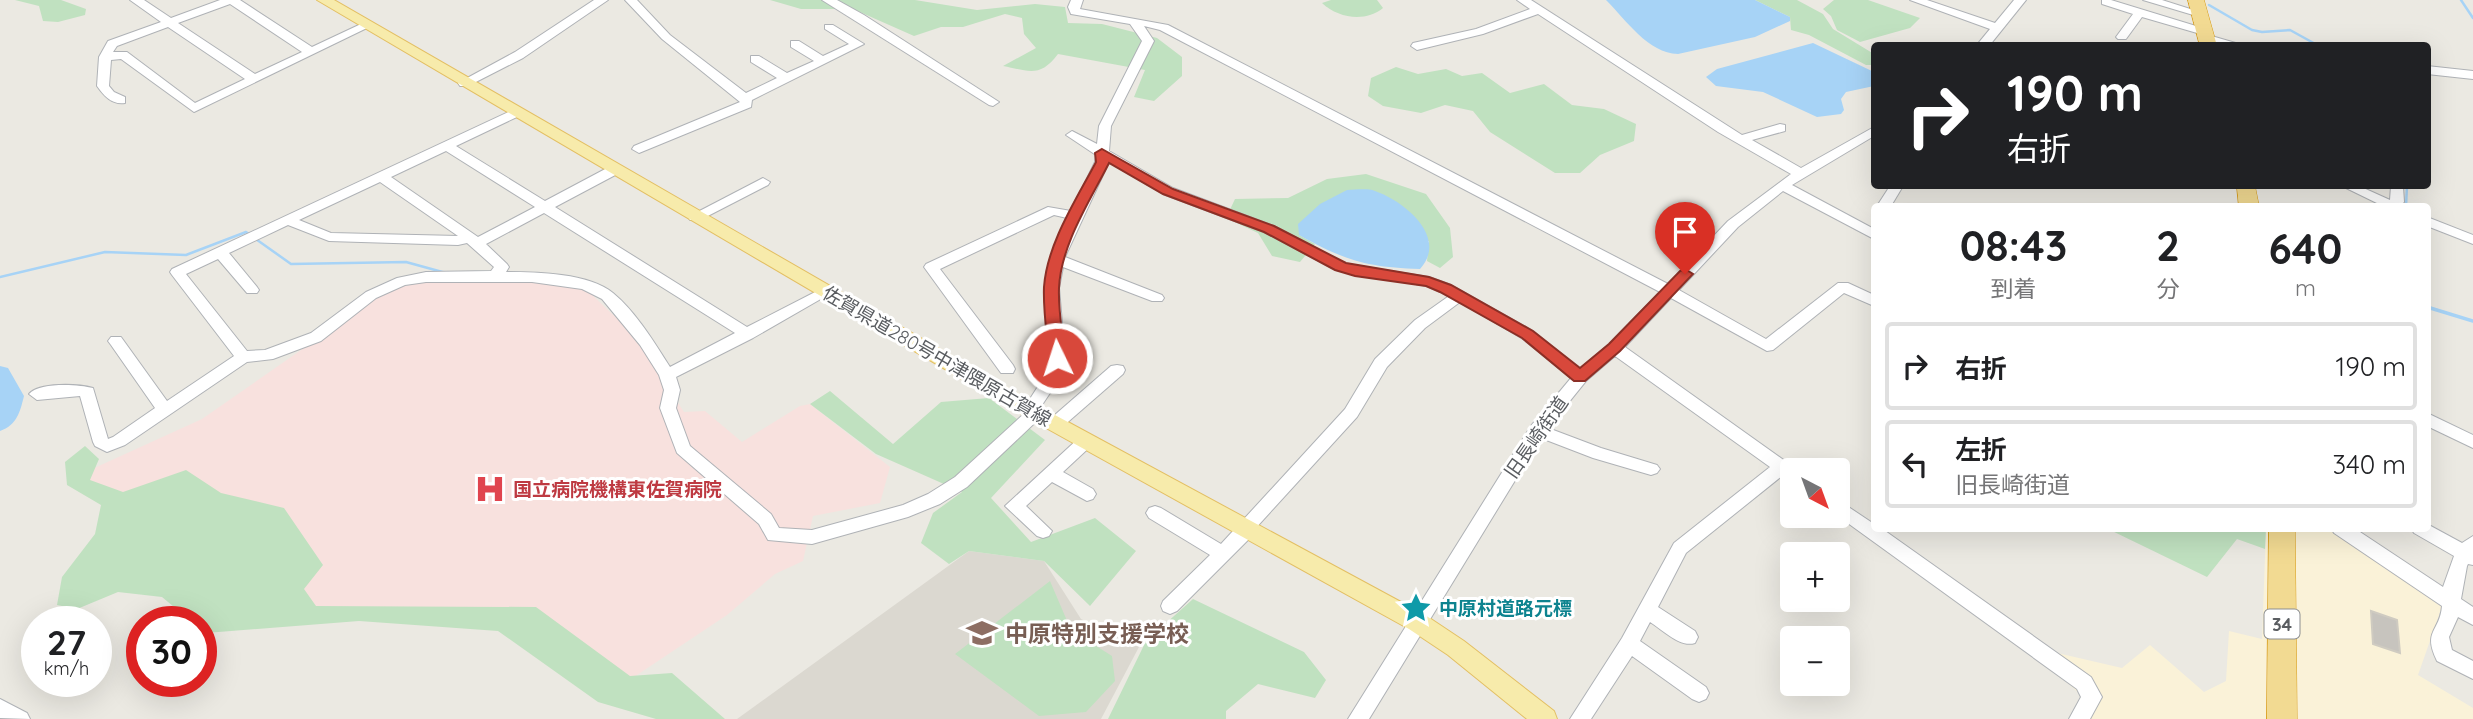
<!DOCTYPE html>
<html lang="ja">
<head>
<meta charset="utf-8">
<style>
  :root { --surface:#fff; --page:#f2f2f2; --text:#202124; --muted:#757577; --line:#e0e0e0 }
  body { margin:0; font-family:Quicksand,"Noto Sans JP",sans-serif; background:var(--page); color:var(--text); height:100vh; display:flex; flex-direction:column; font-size:26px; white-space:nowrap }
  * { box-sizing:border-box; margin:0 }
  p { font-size:23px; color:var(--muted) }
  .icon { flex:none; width:38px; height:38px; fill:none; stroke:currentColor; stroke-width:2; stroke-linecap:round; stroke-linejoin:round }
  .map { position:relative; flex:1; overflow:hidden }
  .drawer { position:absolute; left:1871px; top:203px; width:560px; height:329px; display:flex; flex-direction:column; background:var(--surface); border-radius:7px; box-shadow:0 7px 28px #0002 }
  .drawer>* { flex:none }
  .guide { position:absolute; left:1871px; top:42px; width:560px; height:147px; border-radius:7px; box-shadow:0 7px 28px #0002; background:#202124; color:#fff; overflow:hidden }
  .needle { width:46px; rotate:139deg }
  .fabs { position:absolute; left:1780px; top:458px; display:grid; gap:14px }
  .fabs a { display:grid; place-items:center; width:70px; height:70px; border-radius:7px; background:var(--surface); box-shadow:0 7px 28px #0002; font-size:35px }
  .speed { position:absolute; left:21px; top:606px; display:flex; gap:14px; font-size:35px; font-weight:700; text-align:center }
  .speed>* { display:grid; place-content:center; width:91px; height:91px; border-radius:50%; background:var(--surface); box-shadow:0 7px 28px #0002; line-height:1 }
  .speed small { font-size:18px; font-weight:400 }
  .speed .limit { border:10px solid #d22; background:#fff; color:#111 }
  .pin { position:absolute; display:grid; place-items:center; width:60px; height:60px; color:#fff; margin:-72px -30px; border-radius:50% 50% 50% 0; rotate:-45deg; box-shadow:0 0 7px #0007 }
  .pin .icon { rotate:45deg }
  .me { position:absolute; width:77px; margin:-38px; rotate:356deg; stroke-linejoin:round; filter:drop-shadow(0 0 5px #0008) }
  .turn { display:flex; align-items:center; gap:24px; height:147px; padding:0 21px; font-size:32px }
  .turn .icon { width:91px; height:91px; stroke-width:2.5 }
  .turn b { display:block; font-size:49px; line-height:60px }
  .eta { display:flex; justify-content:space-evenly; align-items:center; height:119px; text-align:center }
  .eta b { font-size:42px; font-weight:700; line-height:49px }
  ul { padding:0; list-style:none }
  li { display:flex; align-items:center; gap:21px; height:88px; margin:0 14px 10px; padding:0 7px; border:4px solid var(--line); border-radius:7px }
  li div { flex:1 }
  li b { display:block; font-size:26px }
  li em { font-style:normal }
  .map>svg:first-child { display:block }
  .commercial { fill:#faf2d8 }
  .education { fill:#dbd8d0 }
  .medical { fill:#f8e1de }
  .green { fill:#c0e1c0 }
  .water { fill:#a7d3f6 }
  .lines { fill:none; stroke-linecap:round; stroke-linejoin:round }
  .stream-far1 { stroke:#a7d3f6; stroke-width:2.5 }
  .stream { stroke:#a7d3f6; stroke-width:3.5 }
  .river { fill:#a7d3f6; fill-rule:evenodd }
  .building { fill:#c7c4be; stroke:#cfcbc1; stroke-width:2 }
  .minor-casing { stroke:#afb2b6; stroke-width:2 }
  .major-casing { stroke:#e3bf63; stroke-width:2 }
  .highway-casing { stroke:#d79b16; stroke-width:1 }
  .minor { fill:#fff; fill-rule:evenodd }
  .major { fill:#f7ebab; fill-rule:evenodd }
  .highway { fill:#f2da92; fill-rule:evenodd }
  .route { fill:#d8483b; stroke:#8c2f26; stroke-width:2 }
  .labels { text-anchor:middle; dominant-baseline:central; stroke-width:6; stroke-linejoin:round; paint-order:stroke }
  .shield { fill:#fff; stroke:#8c8e90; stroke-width:2 }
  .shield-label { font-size:18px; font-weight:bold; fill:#5a5d61 }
  .street-label { font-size:19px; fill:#5a5d61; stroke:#fff }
  .health-label { font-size:19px; font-weight:bold; fill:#be3a42; stroke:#fff; text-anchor:start }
  .culture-label { font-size:19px; font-weight:bold; fill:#0d838f; stroke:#fff; text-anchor:start }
  .near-education-label { font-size:23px; font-weight:bold; fill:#785e54; stroke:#fff; text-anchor:start }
</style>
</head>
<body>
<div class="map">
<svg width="2473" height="719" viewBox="0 0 2473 719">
  <rect width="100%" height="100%" fill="#ebe9e2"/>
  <!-- commercial -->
  <polygon class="commercial" points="2266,529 2339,529 2445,598 2418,675 2473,708 2473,719 2069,719 2084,698 2041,658 2053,652 2122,668 2150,645 2204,692 2226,681 2229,631 2262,639"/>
  <!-- education -->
  <polygon class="education" points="969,551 1044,561 1081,619 1139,647 1101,719 737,719"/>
  <!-- medical -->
  <polygon class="medical" points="432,281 530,281 587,290 631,332 684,412 705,411 742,442 800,406 810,404 890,467 880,503 813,516 803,561 775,574 727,615 622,685 522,617 300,612 112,502 79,475 202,419 373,300 399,287"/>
  <!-- green -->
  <g class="green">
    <polygon points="15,0 61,0 86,9 85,15 58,22 43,21 39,6"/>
    <path d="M 770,0 L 915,0 L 977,10 L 1035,4 L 1065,7 L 1068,23 L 1102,24 L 1157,38 L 1182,57 L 1182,76 L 1154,101 L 1134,97 L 1145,70 L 1058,54 C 1040,78 1029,71 1003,66 L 1036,48 L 1024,34 L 1022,18 L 1005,14 L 963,27 L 941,27 L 914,36 L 853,9 L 801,9 Z"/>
    <path d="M 1331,0 L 1377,0 L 1383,8 C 1366,22 1339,19 1322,3 Z"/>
    <polygon points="1755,0 1797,0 1823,14 1833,29 1874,54 1874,65 1866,65 1809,35 1791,30 1790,17"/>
    <polygon points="1834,0 1868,0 1920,18 1910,28 1860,42 1837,30 1831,16 1823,9"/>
    <polygon points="1396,67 1418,74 1446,69 1462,76 1482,73 1510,93 1544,84 1572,105 1604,109 1636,124 1634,141 1600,155 1580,173 1555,173 1490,132 1473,111 1445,105 1421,113 1383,106 1368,96 1371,78"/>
    <polygon points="1366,174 1426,194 1450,228 1453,257 1440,268 1427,261 1429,241 1299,235 1315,244 1300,262 1272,256 1258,233 1226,218 1235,199 1288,198 1327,179"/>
    <polygon points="830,391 893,444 941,402 989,398 1045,440 991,498 1031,542 1095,518 1136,551 1090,606 1044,561 969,551 949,564 921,543 933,513 962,492 876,454 810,404"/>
    <polygon points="85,446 99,459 90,480 123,492 186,470 221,493 284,508 323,565 304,589 316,606 536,607 630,676 672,673 725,719 656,719 598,702 498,631 359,621 206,633 201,630 201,621 191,621 162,597 118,592 77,609 57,605 62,577 95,534 101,505 67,485 65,462"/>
    <polygon points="2108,529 2266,529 2265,549 2237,539 2207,577"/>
    <polygon points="1050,581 1071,630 1112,656 1115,681 1086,712 1039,716 955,654"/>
    <polygon points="1193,599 1304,652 1326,680 1315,698 1258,684 1226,711 1226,719 1108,719 1146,641"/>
  </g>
  <!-- water -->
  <g class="water">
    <path d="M 1606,0 L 1755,0 L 1790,17 L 1790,21 L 1755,37 L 1678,54 C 1648,53 1627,21 1606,0 Z"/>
    <polygon points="1813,43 1874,72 1874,86 1846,92 1841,99 1844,110 1841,114 1817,117 1763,92 1716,86 1706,77 1717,69"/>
    <path d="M 1347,190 C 1356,190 1367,188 1375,191 C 1404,201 1449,237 1420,269 C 1366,267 1346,261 1299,235 L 1298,224 L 1320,204 Z"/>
  </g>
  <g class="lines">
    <!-- stream-far1 -->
    <g class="stream-far1">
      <polyline points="2461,0 2473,18"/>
      <polyline points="2209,5 2252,30 2262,32 2290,30 2319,46"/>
      <polyline points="2406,206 2407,186"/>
      <polyline points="0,277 105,252 186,255 246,232 291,264 406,262 446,273"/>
      <polyline points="2427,307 2431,308"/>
    </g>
    <!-- stream -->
    <polyline class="stream" points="2427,307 2473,321"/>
    <!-- river -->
    <path class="river" d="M 0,366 L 8,368 L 24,396 C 20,412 17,425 0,431 Z"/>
  </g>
  <!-- building -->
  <polygon class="building" points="2371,611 2397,620 2400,653 2373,644"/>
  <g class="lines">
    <!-- minor casing -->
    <g class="minor-casing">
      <g id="minor">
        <path d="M 130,0 L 144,0 L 171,18 L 220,0 L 240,0 L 312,47 L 361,24 L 369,24 L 371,26 L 194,112 L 121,59 L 111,60 L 109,86 L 114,92 L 125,97 L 125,103 C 112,105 104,96 97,86 L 99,57 L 108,41 L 161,22 ZM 230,4 L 302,52 L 255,74 L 178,23 ZM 168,27 L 245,79 L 195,103 L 127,52 L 113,52 L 117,46 Z"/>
        <polygon points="594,0 608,0 523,58 468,86 460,86 458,83 515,52"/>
        <polygon points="625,0 637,0 670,35 746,93 777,78 751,62 751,56 759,56 787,73 814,61 791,47 791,41 799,41 823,56 849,44 825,29 825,25 833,25 864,44 752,100 751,107 639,153 632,149 634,146 740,102 662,39"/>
        <polygon points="822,0 837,0 864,15 999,102 993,106 989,105"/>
        <path d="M 1071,0 L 1083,0 L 1080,9 L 1168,25 L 1668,284 L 1728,221 L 1791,174 L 1718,132 L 1538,14 L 1483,34 L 1417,50 L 1411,46 L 1413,43 L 1476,29 L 1530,9 L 1517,0 L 1531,0 L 1742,135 L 1780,124 L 1785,125 L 1785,131 L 1752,140 L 1801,168 L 1874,127 L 1874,136 L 1792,185 L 1874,229 L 1874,239 L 1783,191 L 1738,227 L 1679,290 L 1766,339 L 1838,283 L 1848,283 L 1874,295 L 1874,306 L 1844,293 L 1773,350 L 1767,351 L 1671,298 L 1625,347 L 1799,471 L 1792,471 L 1792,480 L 1782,476 L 1686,553 L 1658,607 L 1695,631 L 1698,637 L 1695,643 C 1680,648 1663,630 1650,622 L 1640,641 L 1706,687 L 1709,693 L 1706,699 L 1699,702 L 1692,699 L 1632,656 L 1591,719 L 1570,719 L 1622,638 L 1674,543 L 1770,467 L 1615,356 L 1586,381 L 1548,428 L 1601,448 L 1657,465 L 1660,469 L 1657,473 L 1651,475 L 1593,458 L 1541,438 L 1369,719 L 1348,719 L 1531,426 L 1571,378 L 1523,339 L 1460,302 L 1425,328 L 1387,367 L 1357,417 L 1253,531 L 1249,539 L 1177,611 L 1170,614 L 1163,611 L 1161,606 L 1163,601 L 1210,555 L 1149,518 L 1146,513 L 1149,508 L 1155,506 L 1161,508 L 1221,544 L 1345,409 L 1375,359 L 1415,320 L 1449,296 L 1427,286 L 1336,270 L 1264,232 L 1163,194 L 1109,162 L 1065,257 L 1162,295 L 1164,298 L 1162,301 L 1152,301 L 1063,267 L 1059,288 L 1065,358 L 1062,375 L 1042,405 L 1041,417 L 967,487 L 940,504 L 908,517 L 812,544 L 768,540 L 759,524 L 677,453 L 660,408 L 664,390 L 659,375 L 640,345 L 602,299 L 582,289 L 532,282 L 426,282 L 405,285 L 376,298 L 321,341 L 273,359 L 247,362 L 125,445 L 107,452 L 95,446 L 93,442 L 80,396 L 37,400 L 29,394 C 39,382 78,384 93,388 L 108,439 L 113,437 L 155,408 L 111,345 L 108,341 L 111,337 L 121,337 L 167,401 L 234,356 L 172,275 L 170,272 L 172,269 L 515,109 L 519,110 L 519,116 L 456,146 L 545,201 L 609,167 L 619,167 L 619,173 L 555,207 L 747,327 L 821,289 L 826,287 L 833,292 L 753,338 L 676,377 L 680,390 L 676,408 L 690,446 L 771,514 L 779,528 L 812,530 L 903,505 L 928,494 L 955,477 L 1027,411 L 1026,405 L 1046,374 L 1049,358 L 1045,288 L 1050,259 L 1067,218 L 1054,215 L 940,269 L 1013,365 L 1015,369 L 1013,373 L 1001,373 L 924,267 L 926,264 L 1048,207 L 1071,211 L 1095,162 L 1096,155 L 1066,135 L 1072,131 L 1097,144 L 1099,126 L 1142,41 L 1130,24 L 1071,14 L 1068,7 ZM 1144,26 L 1160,30 L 1660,292 L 1609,344 L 1580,369 L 1533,331 L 1451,285 L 1429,277 L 1346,264 L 1274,226 L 1173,188 L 1109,151 L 1111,126 L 1154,41 ZM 446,151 L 535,207 L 478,237 L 391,177 ZM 380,182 L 458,236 L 331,233 L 299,220 ZM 544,213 L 735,333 L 670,367 C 654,342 636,312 613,293 C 589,273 536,272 506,272 L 509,267 L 507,264 L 486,244 ZM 288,225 L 329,241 L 458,245 L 467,243 L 494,267 L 491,271 L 426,272 L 397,278 L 366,292 L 311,333 L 265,350 L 247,351 L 186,274 L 218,259 L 247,293 L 257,293 L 259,290 L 257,287 L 229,253 Z"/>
        <polygon points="1910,0 1927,0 1995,23 2014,0 2026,0 1989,46 1976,46 1990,29"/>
        <polygon points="2102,0 2111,0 2209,30 2211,32 2208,35 2246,46 2223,46 2203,40 2201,38 2204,35 2142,17 2126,39 2118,39 2116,37 2133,14 2102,4"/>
        <polygon points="2143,0 2162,0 2206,14 2200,17"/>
        <polygon points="2427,66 2473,71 2473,79 2427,74"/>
        <polygon points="763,178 770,182 768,185 700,220 690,220 688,217"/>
        <polygon points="1890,186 1903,186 1891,206 1877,206"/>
        <polygon points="2342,186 2359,186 2390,200 2391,186 2403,186 2404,202 2400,206 2383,206"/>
        <polygon points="2427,217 2473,235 2473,244 2427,226"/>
        <polygon points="1117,365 1123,366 1125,370 1123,374 1061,428 1049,428 1047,424 1049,420 1111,366"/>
        <polygon points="2427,413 2473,435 2473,448 2427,426"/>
        <polygon points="1086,435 1092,437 1094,441 1092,445 1063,472 1093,489 1096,494 1093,499 1087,501 1052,482 1026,506 1052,531 1049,536 1043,538 1037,536 1005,506 1080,437"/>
        <polygon points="1838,500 1874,524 1874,528 1881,528 2091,677 2102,697 2090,719 2069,719 2081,697 2077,689 1838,516"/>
        <path d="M 2427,524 L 2462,543 L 2473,536 L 2473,565 L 2468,564 L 2467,566 L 2461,599 L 2473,607 L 2473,625 L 2458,617 L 2449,637 L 2452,650 L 2473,661 L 2473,679 L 2437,661 C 2422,630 2440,632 2442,606 L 2334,533 L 2331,528 L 2354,528 L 2443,587 L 2454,556 L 2414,533 L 2411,528 L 2427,528 Z"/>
        <polygon points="0,699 27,713 30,719 0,718"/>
      </g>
    </g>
    <!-- major casing -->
    <g class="major-casing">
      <polygon id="major" points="317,0 334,0 1042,408 1425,615 1464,641 1554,711 1557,719 1527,719 1448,655 1409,629 1028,418"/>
    </g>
    <!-- highway casing -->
    <g class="highway-casing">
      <g id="highway">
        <polygon points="2188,0 2204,0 2217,46 2200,46"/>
        <polygon points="2237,186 2255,186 2259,206 2239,206"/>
        <polygon points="2269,528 2295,528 2297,719 2267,719"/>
      </g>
    </g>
    <!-- minor -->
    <use href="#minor" class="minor"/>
    <!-- major -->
    <use href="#major" class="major"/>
    <!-- highway -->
    <use href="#highway" class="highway"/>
  </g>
  <!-- route -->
  <path class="route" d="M 1102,149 L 1173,189 L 1274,226 L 1346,263 L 1429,277 L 1451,285 L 1533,331 L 1580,368 L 1609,344 L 1680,271 L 1685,269 L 1693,274 L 1620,351 L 1585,381 L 1574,381 L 1522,338 L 1440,292 L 1426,286 L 1355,276 L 1335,270 L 1264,232 L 1163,194 L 1109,163 C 1090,201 1061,244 1059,288 C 1058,311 1063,335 1065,358 L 1057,363 L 1049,358 C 1047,335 1043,310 1044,287 C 1047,244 1076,200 1096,162 L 1095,153 Z"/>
  <!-- icons -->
  <defs>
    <g id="hospital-bare" transform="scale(2.415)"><path d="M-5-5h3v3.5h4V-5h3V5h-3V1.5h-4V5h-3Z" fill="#e0444e" stroke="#fff" stroke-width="2.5" paint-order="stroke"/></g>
    <g id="sight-bare" transform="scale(2.415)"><path d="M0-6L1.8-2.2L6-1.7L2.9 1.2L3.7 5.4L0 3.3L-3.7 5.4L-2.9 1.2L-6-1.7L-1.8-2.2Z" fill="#0f9aa8" stroke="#fff" stroke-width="2.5" paint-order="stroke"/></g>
    <g id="school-bare" transform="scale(2.415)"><path d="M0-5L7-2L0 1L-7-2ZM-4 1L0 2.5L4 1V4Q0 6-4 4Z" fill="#8d6e63" stroke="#fff" stroke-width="2.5" paint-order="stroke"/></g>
  </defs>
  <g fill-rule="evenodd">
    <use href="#hospital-bare" x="490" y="489"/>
    <use href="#sight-bare" x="1416" y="608"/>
    <use href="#school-bare" x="982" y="633"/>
  </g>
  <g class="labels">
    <!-- shield labels -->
    <rect class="shield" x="2264.5" y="609.5" width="35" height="29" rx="5"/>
    <g class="shield-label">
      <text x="2282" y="624">34</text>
    </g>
    <!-- street labels -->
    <g class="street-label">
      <text transform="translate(937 356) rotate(30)">佐賀県道280号中津隈原古賀線</text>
      <text transform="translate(1536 437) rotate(-55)">旧長崎街道</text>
    </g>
    <!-- health labels -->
    <g class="health-label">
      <text x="513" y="489">国立病院機構東佐賀病院</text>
    </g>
    <!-- culture labels -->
    <g class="culture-label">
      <text x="1439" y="608">中原村道路元標</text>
    </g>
    <!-- near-education labels -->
    <g class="near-education-label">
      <text x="1005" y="633">中原特別支援学校</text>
    </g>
  </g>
</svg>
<div class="fabs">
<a><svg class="needle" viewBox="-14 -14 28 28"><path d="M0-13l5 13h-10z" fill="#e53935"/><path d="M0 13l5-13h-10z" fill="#757577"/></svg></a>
<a>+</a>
<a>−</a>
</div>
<div class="speed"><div>27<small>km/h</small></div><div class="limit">30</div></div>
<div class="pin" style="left:1685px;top:274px;background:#d93025"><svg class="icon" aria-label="arrive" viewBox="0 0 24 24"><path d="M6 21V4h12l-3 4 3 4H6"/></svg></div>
<svg class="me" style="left:1057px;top:358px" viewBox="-20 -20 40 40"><circle r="17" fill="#d8483b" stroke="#fff" stroke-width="3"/><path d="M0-11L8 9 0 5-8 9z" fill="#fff"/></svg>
<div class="guide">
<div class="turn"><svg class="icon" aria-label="right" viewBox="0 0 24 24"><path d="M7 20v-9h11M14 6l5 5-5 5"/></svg><div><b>190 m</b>右折</div></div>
</div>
<section class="drawer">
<div class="eta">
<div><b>08:43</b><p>到着</p></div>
<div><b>2</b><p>分</p></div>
<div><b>640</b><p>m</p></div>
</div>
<ul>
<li><svg class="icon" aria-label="right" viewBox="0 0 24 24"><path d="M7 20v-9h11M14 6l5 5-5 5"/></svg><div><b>右折</b></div><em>190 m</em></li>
<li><svg class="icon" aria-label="left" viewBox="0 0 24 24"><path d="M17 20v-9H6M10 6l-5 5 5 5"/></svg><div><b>左折</b><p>旧長崎街道</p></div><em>340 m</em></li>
</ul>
</section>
</div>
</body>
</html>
